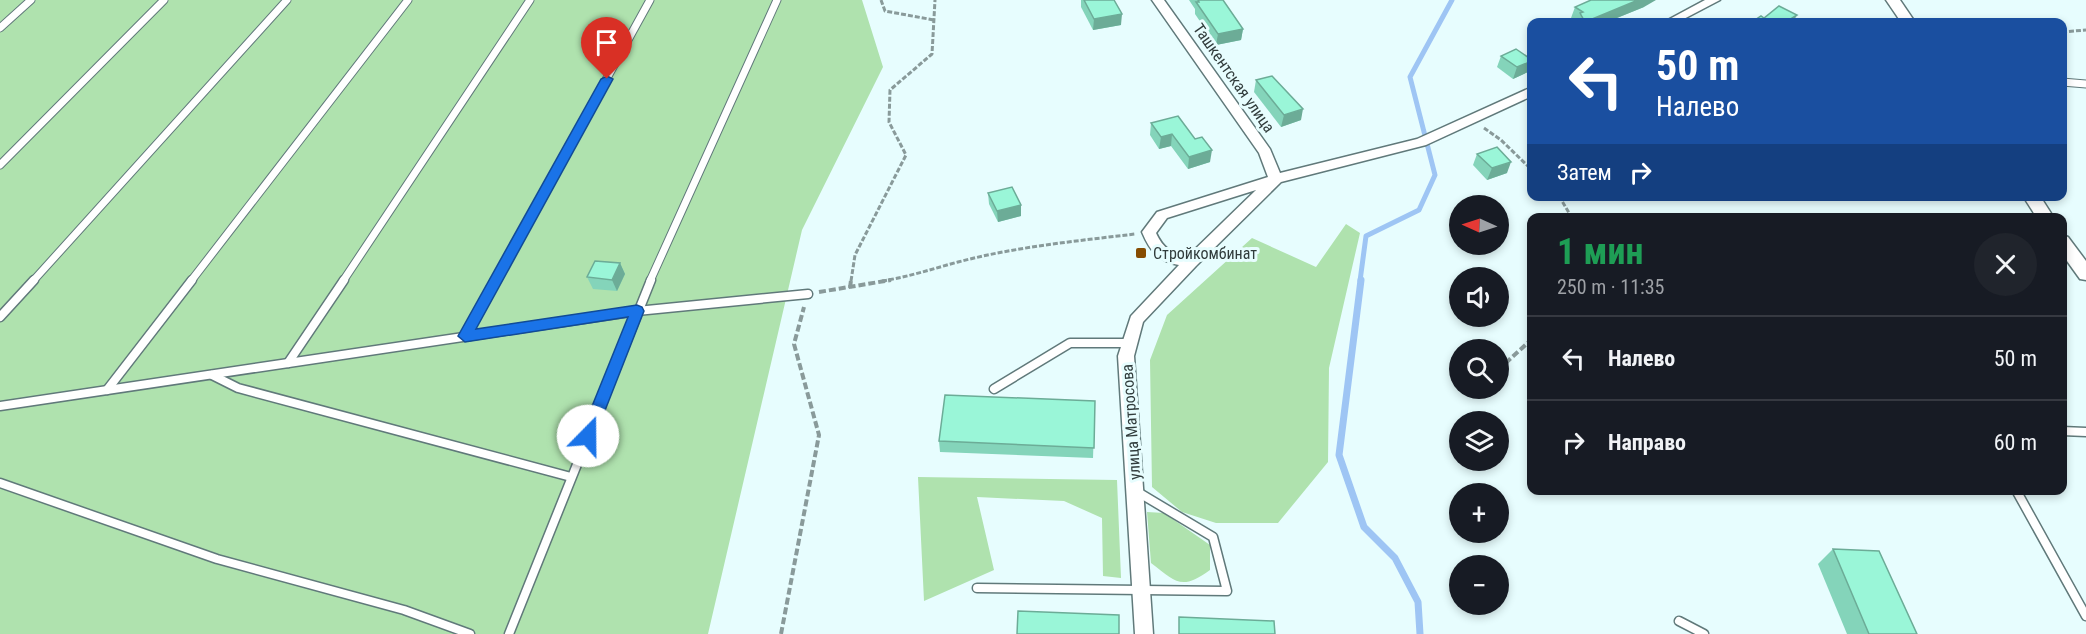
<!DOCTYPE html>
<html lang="ru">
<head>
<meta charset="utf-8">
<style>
  :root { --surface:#171b24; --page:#20242c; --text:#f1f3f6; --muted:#9ea1a6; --line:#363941 }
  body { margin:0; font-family:"Roboto Condensed",sans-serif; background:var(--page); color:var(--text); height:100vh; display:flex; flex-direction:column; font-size:22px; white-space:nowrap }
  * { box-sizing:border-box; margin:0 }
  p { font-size:20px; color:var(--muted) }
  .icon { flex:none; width:33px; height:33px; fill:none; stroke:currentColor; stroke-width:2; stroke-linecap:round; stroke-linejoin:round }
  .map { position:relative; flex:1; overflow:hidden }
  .side { position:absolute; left:1527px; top:213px; width:540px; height:282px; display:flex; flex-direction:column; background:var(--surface); border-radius:12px; box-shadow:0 3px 9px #0003 }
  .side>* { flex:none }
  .banner { position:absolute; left:1527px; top:18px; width:540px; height:183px; border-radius:12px; box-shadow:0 3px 9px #0003; background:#1a4fa0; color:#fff; overflow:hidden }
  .needle { width:39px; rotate:273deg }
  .fabs { position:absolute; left:1449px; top:195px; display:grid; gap:12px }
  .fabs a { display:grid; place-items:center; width:60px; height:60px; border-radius:50%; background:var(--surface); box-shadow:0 3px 9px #0003; font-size:30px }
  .pin { position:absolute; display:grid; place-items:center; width:51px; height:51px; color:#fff; margin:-62px -26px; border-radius:50% 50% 50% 0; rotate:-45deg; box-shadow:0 0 6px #0007 }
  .pin .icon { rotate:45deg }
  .me { position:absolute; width:66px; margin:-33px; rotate:22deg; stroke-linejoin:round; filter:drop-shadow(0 0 4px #0008) }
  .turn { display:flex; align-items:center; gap:21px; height:126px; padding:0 30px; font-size:27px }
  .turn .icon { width:78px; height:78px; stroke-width:2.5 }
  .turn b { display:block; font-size:42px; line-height:51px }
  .then { display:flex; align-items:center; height:57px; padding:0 30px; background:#0003; gap:12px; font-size:22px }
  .round { display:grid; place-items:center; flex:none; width:63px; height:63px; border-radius:32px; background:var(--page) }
  .overview { display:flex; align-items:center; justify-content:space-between; height:102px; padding:0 30px }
  h1 { font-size:36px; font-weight:700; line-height:45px; color:#1e9e55 }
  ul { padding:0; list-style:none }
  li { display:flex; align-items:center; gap:18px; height:84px; padding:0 30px; border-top:2px solid var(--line) }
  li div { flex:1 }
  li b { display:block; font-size:22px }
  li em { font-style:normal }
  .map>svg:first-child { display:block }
  .green { fill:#afe2ae }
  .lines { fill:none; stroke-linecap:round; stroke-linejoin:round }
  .stream-far1 { stroke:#9ec5f4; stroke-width:5 }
  .stream { stroke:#9ec5f4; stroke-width:7 }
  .service-far1-casing { stroke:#60797a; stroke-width:9 }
  .service-casing { stroke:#60797a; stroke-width:11 }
  .minor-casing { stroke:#60797a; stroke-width:3 }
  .tertiary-casing { stroke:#60797a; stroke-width:3 }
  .path-far1 { stroke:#899a9a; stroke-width:3; stroke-dasharray:5 2; stroke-linecap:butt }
  .path { stroke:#899a9a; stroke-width:4; stroke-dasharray:7 3; stroke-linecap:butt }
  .service-far1 { stroke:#fff; stroke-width:7 }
  .service { stroke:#fff; stroke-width:8 }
  .minor { fill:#fff; fill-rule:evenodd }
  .tertiary { fill:#fff; fill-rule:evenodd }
  .wall { fill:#84d4ba }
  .shaded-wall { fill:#6cac97 }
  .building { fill:#9af6d8; stroke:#6cac97; stroke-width:1.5 }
  .route { fill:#1a73e8; stroke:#114b97; stroke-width:1.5 }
  .poi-dot { fill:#864c01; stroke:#e7fdfe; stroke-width:2 }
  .labels { text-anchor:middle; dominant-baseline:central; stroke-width:6; stroke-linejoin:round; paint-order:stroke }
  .street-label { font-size:16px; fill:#313c3c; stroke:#e7fdfe }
  .poi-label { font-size:16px; fill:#313c3c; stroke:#e7fdfe; text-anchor:start }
</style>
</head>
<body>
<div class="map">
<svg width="2086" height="634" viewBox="0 0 2086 634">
  <rect width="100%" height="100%" fill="#e7fdfe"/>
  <!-- green -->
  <g class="green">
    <polygon points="0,0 862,0 883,67 802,230 708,634 0,634"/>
    <polygon points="1346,224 1360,233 1329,368 1328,462 1278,523 1216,523 1182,512 1152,487 1150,360 1167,315 1252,238 1316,267"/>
    <polygon points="918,477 1117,480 1121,578 1103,576 1102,518 1064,501 977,497 994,570 924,601"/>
    <path d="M 1147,512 L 1164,513 L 1210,545 L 1210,570 C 1181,591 1176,582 1151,563 Z"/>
  </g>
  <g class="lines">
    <!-- stream-far1 -->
    <polyline class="stream-far1" points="1360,281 1366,236 1419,210 1435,175 1410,77 1452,0"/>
    <!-- stream -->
    <polyline class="stream" points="1361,280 1339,455 1364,527 1395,558 1418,602 1420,634"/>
    <!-- service-far1 casing -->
    <g class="service-far1-casing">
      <g id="service-far1">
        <polyline points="0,28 31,0"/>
        <polyline points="2062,82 2086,84"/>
        <polyline points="0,165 164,0"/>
        <polyline points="33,281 287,0"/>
        <polyline points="191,281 408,0"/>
        <polyline points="343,281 530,0"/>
        <polyline points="495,281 650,0"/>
        <polyline points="650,281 777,0"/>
      </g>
    </g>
    <!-- service casing -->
    <g class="service-casing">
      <g id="service">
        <polyline points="0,317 34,280"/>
        <polyline points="465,336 496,280"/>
        <polyline points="288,363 344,280"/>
        <polyline points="212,375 238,388 571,477"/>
        <polyline points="994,389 1070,343 1130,343"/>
        <polyline points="107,390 192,280"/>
        <polyline points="0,406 637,311 808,294"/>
        <polyline points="2062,431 2086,432"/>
        <polyline points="0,483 217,559 404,610 470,634"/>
        <polyline points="2016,490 2086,616"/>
        <polyline points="977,588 1227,591 1213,537 1136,491"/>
        <polyline points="1679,621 1704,634"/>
        <polyline points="509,634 651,280"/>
      </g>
    </g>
    <!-- minor casing -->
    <g class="minor-casing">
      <g id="minor">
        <path d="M 1152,0 L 1164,0 L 1270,149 L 1280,173 L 1417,139 L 1532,87 L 1532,96 L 1426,145 L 1281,182 L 1196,266 L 1143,322 L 1134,356 L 1153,634 L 1135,634 L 1118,356 L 1131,316 L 1179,265 C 1158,261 1150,251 1142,232 L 1157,212 L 1268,177 L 1259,153 ZM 1256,190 L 1188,256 C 1171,254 1163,248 1156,233 L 1167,218 Z"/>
        <polygon points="1705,0 1720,0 1678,22 1664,22"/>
      </g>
    </g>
    <!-- tertiary casing -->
    <g class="tertiary-casing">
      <g id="tertiary">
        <polygon points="1886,0 1900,0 1915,22 1901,22"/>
        <polygon points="2023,196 2040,196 2054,218 2037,218"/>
        <polygon points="2062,235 2068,237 2086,261 2086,280 2080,279 2062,254"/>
      </g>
    </g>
    <!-- path-far1 -->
    <g class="path-far1">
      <polyline points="881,0 885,11 934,20"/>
      <polyline points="1922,21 1937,22"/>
      <polyline points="2062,32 2086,30"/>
      <polyline points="1484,128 1501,140 1532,170"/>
      <polyline points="1559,196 1572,218"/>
      <polyline points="851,281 855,255 906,155 889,122 890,90 932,54 935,0"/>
      <path d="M 882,281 C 908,277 932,269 958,262 C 1015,247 1076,241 1135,234"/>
    </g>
    <!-- path -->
    <g class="path">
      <polyline points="850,288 851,280"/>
      <polyline points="819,292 891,280"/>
      <polyline points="1498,370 1532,339"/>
      <polyline points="781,634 819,435 794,344 804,307"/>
    </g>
    <!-- service-far1 -->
    <use href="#service-far1" class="service-far1"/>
    <!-- service -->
    <use href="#service" class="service"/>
    <!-- minor -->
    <use href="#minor" class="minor"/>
    <!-- tertiary -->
    <use href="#tertiary" class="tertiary"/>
  </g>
  <!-- wall -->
  <g class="wall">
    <polygon points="1081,0 1114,0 1121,25 1093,30 1081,7"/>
    <polygon points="1189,0 1223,0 1243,29 1241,40 1216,45 1195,14 1195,9"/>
    <polygon points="1575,7 1644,7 1607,22 1576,22 1571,18"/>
    <polygon points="1501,56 1532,60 1532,62 1528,72 1513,79 1497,67"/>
    <polygon points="1256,80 1301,120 1281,127 1254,92"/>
    <polygon points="1178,116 1210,162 1188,169 1171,146 1159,149 1150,135 1151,123"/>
    <polygon points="1477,154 1507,173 1487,180 1473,165"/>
    <polygon points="988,193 1021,205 1021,216 998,222 989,204"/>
    <polygon points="620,263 625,274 617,291 593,289 587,277"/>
    <polygon points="1095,401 1093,458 940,452 939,441"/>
    <polygon points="1833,549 1917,634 1847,634 1818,564"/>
  </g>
  <!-- shaded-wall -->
  <g class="shaded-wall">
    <polygon points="1638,0 1656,0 1644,7 1607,22 1585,22"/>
    <polygon points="1122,14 1121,25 1093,30 1094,19"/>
    <polygon points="1797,15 1793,22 1786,22"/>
    <polygon points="1243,29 1241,40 1216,45 1218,34"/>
    <polygon points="1532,61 1528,72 1513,79 1517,67"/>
    <polygon points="1303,109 1301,120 1281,127 1284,115"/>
    <polygon points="1172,134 1171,146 1159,149 1161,137"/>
    <polygon points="1212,150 1210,162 1188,169 1189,157"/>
    <polygon points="1511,162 1507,173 1487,180 1492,168"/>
    <polygon points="1021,205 1021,216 998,222 997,211"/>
    <polygon points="620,263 625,274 617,291 612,280"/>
  </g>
  <!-- building -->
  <g class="building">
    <polygon points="1084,0 1114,0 1122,14 1094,19"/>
    <polygon points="1198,0 1223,0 1243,29 1218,34 1196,2 1199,2"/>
    <polygon points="1591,0 1638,0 1585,22 1580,13 1583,12 1575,7"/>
    <polygon points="1779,6 1797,15 1786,22 1752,22 1761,16 1764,18"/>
    <polygon points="1516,49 1532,60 1532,61 1517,67 1501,56"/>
    <polygon points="1272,76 1303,109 1284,115 1256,80"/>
    <polygon points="1178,116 1195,139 1202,137 1212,150 1189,157 1172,134 1161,137 1151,123"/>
    <polygon points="1497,147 1511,162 1492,168 1477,154"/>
    <polygon points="1012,187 1021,205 997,211 988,193"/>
    <polygon points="595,261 620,263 612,280 587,277"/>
    <polygon points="945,395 1095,401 1094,448 939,441"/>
    <polygon points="1833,549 1879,551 1917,634 1869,634"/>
    <polygon points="1018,611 1119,615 1119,634 1017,634"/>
    <polygon points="1179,617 1274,621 1275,634 1179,634"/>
  </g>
  <!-- route -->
  <polygon class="route" points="607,76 613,79 476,329 637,305 642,307 644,311 595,436 593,440 588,442 582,440 580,436 628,317 465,342 458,336 601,79"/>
  <!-- markers -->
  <rect class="poi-dot" x="1135" y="247" width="12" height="12" rx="3"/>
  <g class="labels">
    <!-- street labels -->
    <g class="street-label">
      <text transform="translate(1234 78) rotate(55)">Ташкентская улица</text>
      <text transform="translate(1131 422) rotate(-94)">улица Матросова</text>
    </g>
    <!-- poi labels -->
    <g class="poi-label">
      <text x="1153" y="253">Стройкомбинат</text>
    </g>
  </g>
</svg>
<div class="fabs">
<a><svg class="needle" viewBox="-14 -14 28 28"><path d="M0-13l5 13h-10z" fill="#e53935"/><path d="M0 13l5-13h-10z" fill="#9ea1a6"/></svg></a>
<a><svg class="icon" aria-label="sound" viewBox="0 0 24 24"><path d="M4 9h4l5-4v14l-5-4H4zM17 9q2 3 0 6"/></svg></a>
<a><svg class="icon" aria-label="search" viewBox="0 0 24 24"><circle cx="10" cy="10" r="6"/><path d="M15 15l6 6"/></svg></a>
<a><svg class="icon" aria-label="layers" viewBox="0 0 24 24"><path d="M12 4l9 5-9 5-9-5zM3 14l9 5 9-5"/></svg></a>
<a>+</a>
<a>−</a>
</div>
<div class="pin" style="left:607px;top:79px;background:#d93025"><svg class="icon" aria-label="arrive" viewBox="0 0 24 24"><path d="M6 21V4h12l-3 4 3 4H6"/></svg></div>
<svg class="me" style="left:588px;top:436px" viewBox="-20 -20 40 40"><circle r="19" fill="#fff"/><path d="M0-13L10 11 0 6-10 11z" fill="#1a73e8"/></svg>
<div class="banner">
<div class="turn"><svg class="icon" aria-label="left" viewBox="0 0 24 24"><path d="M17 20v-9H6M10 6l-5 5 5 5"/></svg><div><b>50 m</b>Налево</div></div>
<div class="then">Затем<svg class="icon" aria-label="right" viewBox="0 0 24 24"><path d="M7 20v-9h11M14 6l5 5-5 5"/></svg></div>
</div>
<section class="side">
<div class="overview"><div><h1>1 мин</h1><p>250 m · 11:35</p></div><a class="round"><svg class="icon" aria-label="close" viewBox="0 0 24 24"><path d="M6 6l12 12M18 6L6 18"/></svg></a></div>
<ul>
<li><svg class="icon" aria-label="left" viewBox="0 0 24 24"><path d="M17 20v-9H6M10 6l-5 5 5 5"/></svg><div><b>Налево</b></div><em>50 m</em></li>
<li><svg class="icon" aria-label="right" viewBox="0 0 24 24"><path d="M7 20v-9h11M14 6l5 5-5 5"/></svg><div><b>Направо</b></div><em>60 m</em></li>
</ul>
</section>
</div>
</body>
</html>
